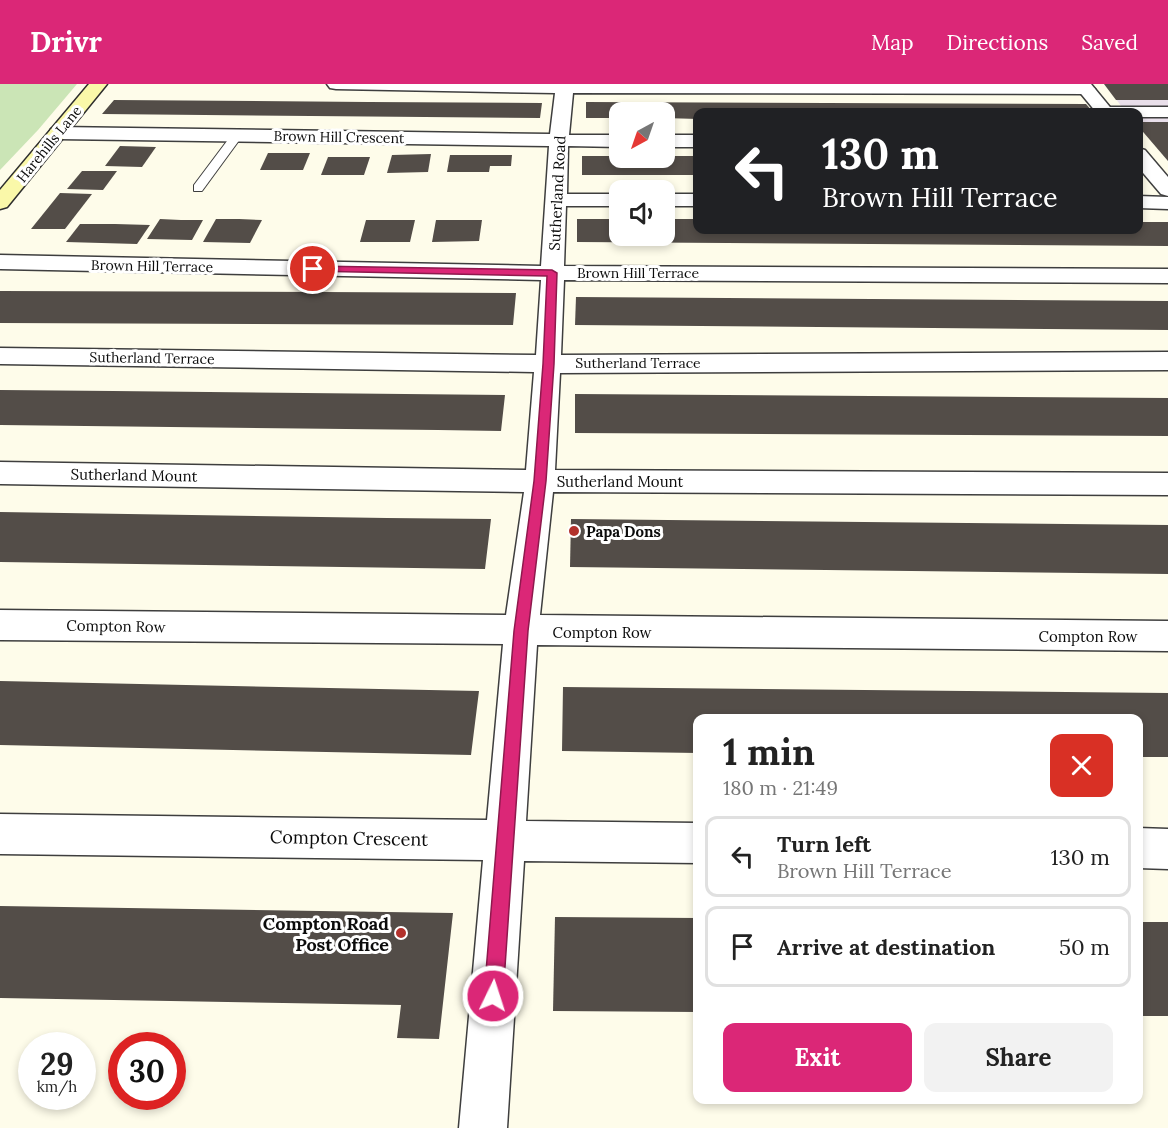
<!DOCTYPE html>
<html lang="en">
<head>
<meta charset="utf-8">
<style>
  :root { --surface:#fff; --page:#f2f2f2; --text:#222; --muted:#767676; --line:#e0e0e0; --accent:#db2777 }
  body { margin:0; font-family:Lora,serif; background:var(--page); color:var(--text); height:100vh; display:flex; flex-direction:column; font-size:22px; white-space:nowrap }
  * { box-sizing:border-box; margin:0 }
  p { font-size:20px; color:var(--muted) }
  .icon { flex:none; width:33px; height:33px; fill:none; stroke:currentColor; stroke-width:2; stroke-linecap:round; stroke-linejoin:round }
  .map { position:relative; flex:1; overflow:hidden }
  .sheet { position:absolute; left:693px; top:630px; width:450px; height:390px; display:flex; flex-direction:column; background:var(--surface); border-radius:12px; box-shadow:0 3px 9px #0003 }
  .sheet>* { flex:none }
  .banner { position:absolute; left:693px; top:24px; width:450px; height:126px; border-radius:12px; box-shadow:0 3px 9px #0003; background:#202124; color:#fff; overflow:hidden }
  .needle { width:39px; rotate:220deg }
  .fabs { position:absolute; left:609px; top:18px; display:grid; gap:12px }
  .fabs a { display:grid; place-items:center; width:66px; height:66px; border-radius:12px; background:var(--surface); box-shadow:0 3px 9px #0003; font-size:30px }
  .speed { position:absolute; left:18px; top:948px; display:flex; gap:12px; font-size:30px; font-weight:700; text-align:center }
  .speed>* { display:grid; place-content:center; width:78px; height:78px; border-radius:50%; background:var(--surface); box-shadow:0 3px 9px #0003; line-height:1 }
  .speed small { font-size:15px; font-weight:400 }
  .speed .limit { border:9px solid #d22; background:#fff; color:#111 }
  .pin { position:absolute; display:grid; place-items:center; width:51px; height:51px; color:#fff; margin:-26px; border:3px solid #fff; border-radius:50%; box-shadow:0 2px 6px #0007 }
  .me { position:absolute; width:66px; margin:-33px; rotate:4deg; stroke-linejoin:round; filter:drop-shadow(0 0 4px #0008) }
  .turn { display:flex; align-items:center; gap:21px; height:126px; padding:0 30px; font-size:27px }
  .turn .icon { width:78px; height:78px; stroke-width:2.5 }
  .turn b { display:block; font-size:42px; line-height:51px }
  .round { display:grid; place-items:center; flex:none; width:63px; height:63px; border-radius:12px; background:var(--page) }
  .head { display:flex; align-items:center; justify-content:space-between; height:102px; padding:0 30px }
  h1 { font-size:36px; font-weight:700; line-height:45px }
  .cta { display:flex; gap:12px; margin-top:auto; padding:12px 30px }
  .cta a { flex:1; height:69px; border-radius:12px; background:var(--accent); color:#fff; font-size:24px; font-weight:700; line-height:69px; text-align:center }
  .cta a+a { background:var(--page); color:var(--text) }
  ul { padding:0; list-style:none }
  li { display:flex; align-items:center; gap:18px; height:81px; margin:0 12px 9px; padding:0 18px; border:3px solid var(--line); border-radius:12px }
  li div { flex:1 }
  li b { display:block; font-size:22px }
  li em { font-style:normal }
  header { display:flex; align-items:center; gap:36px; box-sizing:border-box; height:84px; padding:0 30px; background:var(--accent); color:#fff }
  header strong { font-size:28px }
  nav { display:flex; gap:33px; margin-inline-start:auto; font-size:21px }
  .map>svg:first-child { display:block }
  .industrial { fill:#e9dfea }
  .green { fill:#cbe5b6 }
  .building { fill:#534d48 }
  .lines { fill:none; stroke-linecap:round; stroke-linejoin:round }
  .service-casing { stroke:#3e3e3e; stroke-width:2 }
  .minor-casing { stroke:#3e3e3e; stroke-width:3 }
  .tertiary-casing { stroke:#3e3e3e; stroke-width:3 }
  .secondary-casing { stroke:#2d2d2d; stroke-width:3 }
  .service { fill:#fff; fill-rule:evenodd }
  .minor { fill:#fff; fill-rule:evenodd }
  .tertiary { fill:#fff; fill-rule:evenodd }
  .secondary { fill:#faf8a9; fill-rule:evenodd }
  .route { fill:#db2777; stroke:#8e194d; stroke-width:1.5 }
  .poi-dot { fill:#b2322c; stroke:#fff; stroke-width:2 }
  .labels { text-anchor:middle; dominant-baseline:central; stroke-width:6; stroke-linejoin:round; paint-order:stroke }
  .far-street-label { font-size:14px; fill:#0b0b0b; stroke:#fff }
  .street-label { font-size:15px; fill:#0b0b0b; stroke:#fff }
  .poi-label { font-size:15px; font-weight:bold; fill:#0b0b0b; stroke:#fff; text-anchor:start }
  .near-street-label { font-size:18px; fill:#0b0b0b; stroke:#fff }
  .near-poi-label { font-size:18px; font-weight:bold; fill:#0b0b0b; stroke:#fff; text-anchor:end }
</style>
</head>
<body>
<header>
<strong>Drivr</strong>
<nav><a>Map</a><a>Directions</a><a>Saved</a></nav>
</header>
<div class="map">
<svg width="1168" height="1044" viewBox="0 0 1168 1044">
  <rect width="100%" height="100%" fill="#fefcea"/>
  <!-- industrial -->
  <polygon class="industrial" points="1104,0 1168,0 1168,77 1139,42 1138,28 1126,28"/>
  <!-- green -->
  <polygon class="green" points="0,0 77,0 38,46 0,86"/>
  <!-- building -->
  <g class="building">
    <polygon points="1104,0 1168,0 1168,16 1116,16"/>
    <polygon points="114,16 368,18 542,19 540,34 102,30"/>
    <polygon points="586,18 1086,20 1093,28 698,28 698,35 664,34 664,28 620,28 620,34 586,34"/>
    <polygon points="1138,38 1168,38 1168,77 1138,42"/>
    <polygon points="120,62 156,63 142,83 105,82"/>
    <polygon points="268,69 310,69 303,86 260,86"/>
    <polygon points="431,70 428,88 387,89 392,71"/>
    <polygon points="450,71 512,71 511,82 490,82 489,88 447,88"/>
    <rect x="582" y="72" width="116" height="19"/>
    <polygon points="328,73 370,73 364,91 321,91"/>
    <polygon points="82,87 117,87 103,106 67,105"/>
    <polygon points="60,109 92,110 65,145 31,145"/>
    <polygon points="160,135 181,136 203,136 192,156 147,155"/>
    <polygon points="216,135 239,135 262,136 250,159 203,158"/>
    <polygon points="577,135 620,135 620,152 664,152 664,135 698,135 698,146 1138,146 1138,138 1168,138 1168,162 577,158"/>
    <polygon points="366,136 415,136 410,158 360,158"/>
    <polygon points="436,136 482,136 479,157 432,158"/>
    <polygon points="80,140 115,140 150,141 137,160 66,158"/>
    <polygon points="0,207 322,208 516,209 513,241 254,240 0,239"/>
    <polygon points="576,213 1168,217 1168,246 575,241"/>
    <polygon points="0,306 113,307 505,311 501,347 438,346 0,341"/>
    <polygon points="575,310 1168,314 1168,352 575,349"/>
    <polygon points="0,428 387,434 491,435 485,485 0,478"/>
    <polygon points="571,435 1168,441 1168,490 570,483"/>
    <polygon points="0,597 186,601 479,607 471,671 0,661"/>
    <polygon points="563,603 1168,609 1168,673 1138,673 1138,634 698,634 698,669 562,667"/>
    <polygon points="0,822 453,829 439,955 397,954 401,921 0,914"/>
    <polygon points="555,833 698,834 698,928 553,927"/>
    <rect x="1138" y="838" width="30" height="94"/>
  </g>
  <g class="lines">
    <!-- service casing -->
    <g class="service-casing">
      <polygon id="service" points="237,48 243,51 202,107 194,107 194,101 233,49"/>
    </g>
    <!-- minor casing -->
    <g class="minor-casing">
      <g id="minor">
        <polygon points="327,0 1087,0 1095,5 1092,9 1086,10 573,9 569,51 620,51 620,63 568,62 567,110 620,110 620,122 566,122 564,182 1168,185 1168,199 564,196 561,271 1168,268 1168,286 560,289 555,386 1168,389 1168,411 553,408 540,531 1168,537 1168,567 537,561 526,737 698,739 698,779 524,777 507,1044 459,1044 483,776 0,770 0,730 487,736 503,560 0,556 0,526 506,531 524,408 0,400 0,378 526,386 534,288 0,280 0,264 536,271 541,196 0,185 0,171 541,182 549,62 58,55 51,53 49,49 51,45 58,43 550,50 555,9 336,5 330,4"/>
        <polygon points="1105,23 1168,23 1168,33 1138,33 1138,28 1096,28 1099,24"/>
        <rect x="664" y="51" width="34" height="12"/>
        <rect x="664" y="110" width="34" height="12"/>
        <polygon points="1138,112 1168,113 1168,125 1138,124"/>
        <polygon points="1138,744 1168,745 1168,785 1138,784"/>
      </g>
    </g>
    <!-- tertiary casing -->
    <g class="tertiary-casing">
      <g id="tertiary">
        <polygon points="1073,0 1091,0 1114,28 1096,28"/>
        <polygon points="1138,64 1145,66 1168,93 1168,112 1161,110 1138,83"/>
      </g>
    </g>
    <!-- secondary casing -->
    <g class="secondary-casing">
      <polygon id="secondary" points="89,0 107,0 7,123 0,125 0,106"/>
    </g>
    <!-- service -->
    <use href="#service" class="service"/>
    <!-- minor -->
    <use href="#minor" class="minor"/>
    <!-- tertiary -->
    <use href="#tertiary" class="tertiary"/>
    <!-- secondary -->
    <use href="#secondary" class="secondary"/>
  </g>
  <!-- route -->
  <polygon class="route" points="313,182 552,186 557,189 554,280 546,397 528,547 503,912 500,918 493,921 487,918 484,912 514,547 534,397 543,280 547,192 310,187 310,183"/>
  <!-- markers -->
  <g class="poi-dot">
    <circle cx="574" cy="447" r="6"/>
    <circle cx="401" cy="849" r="6"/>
  </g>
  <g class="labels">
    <!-- far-street labels -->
    <g class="far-street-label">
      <text transform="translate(339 53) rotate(1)">Brown Hill Crescent</text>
      <text transform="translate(49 60) rotate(-51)">Harehills Lane</text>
      <text transform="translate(152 182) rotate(1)">Brown Hill Terrace</text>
      <text x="638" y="189">Brown Hill Terrace</text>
      <text transform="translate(152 274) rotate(1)">Sutherland Terrace</text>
      <text x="638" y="279">Sutherland Terrace</text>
    </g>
    <!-- street labels -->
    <g class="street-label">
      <text transform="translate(557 109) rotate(-87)">Sutherland Road</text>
      <text transform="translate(134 391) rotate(1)">Sutherland Mount</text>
      <text x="620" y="397">Sutherland Mount</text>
      <text transform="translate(116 542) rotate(1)">Compton Row</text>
      <text x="602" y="548">Compton Row</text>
      <text x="1088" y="552">Compton Row</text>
    </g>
    <!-- poi labels -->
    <g class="poi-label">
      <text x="586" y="447">Papa Dons</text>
    </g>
    <!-- near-street labels -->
    <g class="near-street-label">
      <text transform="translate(349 754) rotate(1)">Compton Crescent</text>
    </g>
    <!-- near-poi labels -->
    <g class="near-poi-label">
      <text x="389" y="839">Compton Road<tspan x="389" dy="21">Post Office</tspan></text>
    </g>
  </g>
</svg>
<div class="fabs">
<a><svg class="needle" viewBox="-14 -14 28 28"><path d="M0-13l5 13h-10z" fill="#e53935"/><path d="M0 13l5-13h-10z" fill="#767676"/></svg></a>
<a><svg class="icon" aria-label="sound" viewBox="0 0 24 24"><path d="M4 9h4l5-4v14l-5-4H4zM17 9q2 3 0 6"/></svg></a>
</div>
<div class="speed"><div>29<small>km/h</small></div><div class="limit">30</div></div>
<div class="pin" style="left:313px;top:185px;background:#d93025"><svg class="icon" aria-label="arrive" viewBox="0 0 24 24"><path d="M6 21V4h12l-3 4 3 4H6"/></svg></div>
<svg class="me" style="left:493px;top:912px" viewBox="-20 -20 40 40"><circle r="17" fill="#db2777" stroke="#fff" stroke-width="3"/><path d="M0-11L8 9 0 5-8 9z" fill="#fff"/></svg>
<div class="banner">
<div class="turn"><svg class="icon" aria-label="left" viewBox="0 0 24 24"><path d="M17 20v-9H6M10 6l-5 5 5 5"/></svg><div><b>130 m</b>Brown Hill Terrace</div></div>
</div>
<section class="sheet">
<div class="head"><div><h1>1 min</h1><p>180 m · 21:49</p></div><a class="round" style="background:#d93025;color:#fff"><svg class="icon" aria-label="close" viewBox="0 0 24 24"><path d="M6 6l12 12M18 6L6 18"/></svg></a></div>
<ul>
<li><svg class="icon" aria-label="left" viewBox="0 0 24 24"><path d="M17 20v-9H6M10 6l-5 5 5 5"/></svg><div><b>Turn left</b><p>Brown Hill Terrace</p></div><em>130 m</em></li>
<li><svg class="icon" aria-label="arrive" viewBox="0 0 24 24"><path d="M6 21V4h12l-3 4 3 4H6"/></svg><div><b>Arrive at destination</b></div><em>50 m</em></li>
</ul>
<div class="cta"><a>Exit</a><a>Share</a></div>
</section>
</div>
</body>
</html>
